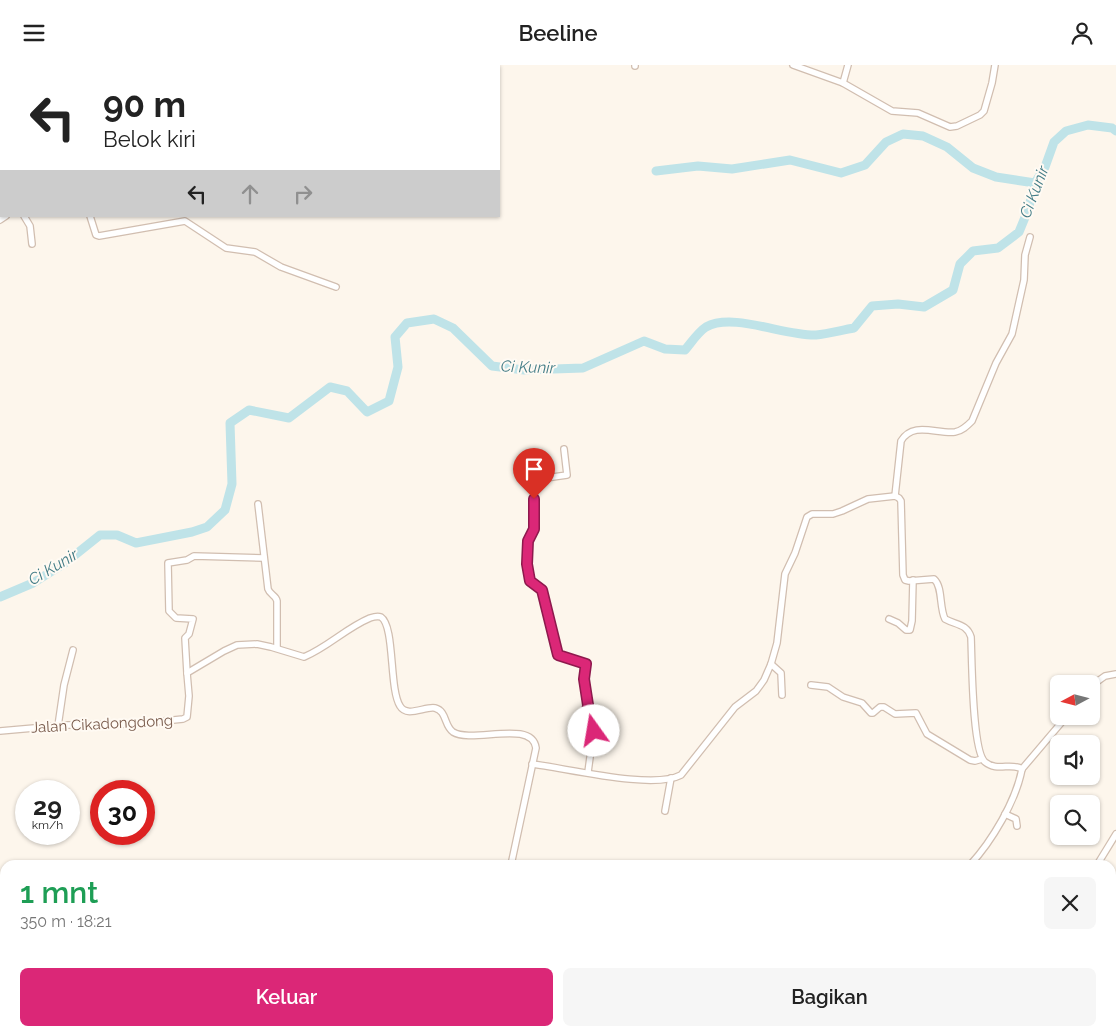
<!DOCTYPE html>
<html lang="id">
<head>
<meta charset="utf-8">
<style>
  :root { --surface:#fff; --page:#f6f6f6; --text:#222; --muted:#767676; --accent:#db2777 }
  body { margin:0; font-family:Raleway,sans-serif; background:var(--page); color:var(--text); height:100vh; display:flex; flex-direction:column; font-size:19px; white-space:nowrap }
  * { box-sizing:border-box; margin:0 }
  p { font-size:16px; color:var(--muted) }
  .icon { flex:none; width:28px; height:28px; fill:none; stroke:currentColor; stroke-width:2; stroke-linecap:round; stroke-linejoin:round }
  .map { position:relative; flex:1; overflow:hidden }
  .side { position:absolute; left:0px; top:795px; width:1116px; height:176px; display:flex; flex-direction:column; background:var(--surface); border-radius:15px 15px 0 0; box-shadow:0 1px 4px #0004 }
  .side>* { flex:none }
  .guide { position:absolute; left:0px; top:0px; width:500px; height:152px; box-shadow:0 1px 4px #0004; background:#fff; color:var(--text); overflow:hidden }
  .needle { width:32px; rotate:263deg }
  .buttons { position:absolute; left:1050px; top:610px; display:grid; gap:10px }
  .buttons a { display:grid; place-items:center; width:50px; height:50px; border-radius:8px; background:var(--surface); box-shadow:0 1px 4px #0004; font-size:25px }
  .speed { position:absolute; left:15px; top:715px; display:flex; gap:10px; font-size:25px; font-weight:700; text-align:center }
  .speed>* { display:grid; place-content:center; width:65px; height:65px; border-radius:50%; background:var(--surface); box-shadow:0 1px 4px #0004; line-height:1 }
  .speed small { font-size:12px; font-weight:400 }
  .speed .limit { border:8px solid #d22; background:#fff; color:#111 }
  .pin { position:absolute; display:grid; place-items:center; width:42px; height:42px; color:#fff; margin:-51px -21px; border-radius:50% 50% 50% 0; rotate:-45deg; box-shadow:0 0 5px #0007 }
  .pin .icon { rotate:45deg }
  .me { position:absolute; width:55px; margin:-28px; rotate:347deg; stroke-linejoin:round; filter:drop-shadow(0 0 4px #0008) }
  .turn { display:flex; align-items:center; gap:18px; height:105px; padding:0 20px; font-size:22px }
  .turn .icon { width:65px; height:65px; stroke-width:2.5 }
  .turn b { display:block; font-size:35px; line-height:42px }
  .lanes { display:flex; align-items:center; height:48px; padding:0 20px; background:#0003; justify-content:center; gap:25px; direction:ltr }
  .lanes .off { opacity:.35 }
  .round { display:grid; place-items:center; flex:none; width:52px; height:52px; border-radius:8px; background:var(--page) }
  .summary { display:flex; align-items:center; justify-content:space-between; height:85px; padding:0 20px }
  h1 { font-size:30px; font-weight:600; line-height:38px; color:#1e9e55 }
  .primary-button { display:flex; gap:10px; margin-top:auto; padding:10px 20px }
  .primary-button a { flex:1; height:58px; border-radius:8px; background:var(--accent); color:#fff; font-size:20px; font-weight:600; line-height:58px; text-align:center }
  .primary-button a+a { background:var(--page); color:var(--text) }
  header { display:flex; justify-content:space-between; align-items:center; height:65px; padding:0 20px; background:var(--surface); font-size:22px; font-weight:600 }
  .map>svg:first-child { display:block }
  .lines { fill:none; stroke-linecap:round; stroke-linejoin:round }
  .river { stroke:#bfe3e8; stroke-width:9 }
  .street-casing { stroke:#d1beb0; stroke-width:8 }
  .street { stroke:#fff; stroke-width:5.5 }
  .route-casing { stroke:#8e194d; stroke-width:12 }
  .route { stroke:#db2777; stroke-width:9 }
  .labels { text-anchor:middle; dominant-baseline:central; stroke-width:4; stroke-linejoin:round; paint-order:stroke }
  .street-label { font-size:15px; fill:#7a5c4d; stroke:#fffaf3 }
  .water-label { font-size:16px; font-style:italic; fill:#437c86; stroke:#fffaf3 }
</style>
</head>
<body>
<header><svg class="icon" aria-label="menu" viewBox="0 0 24 24"><path d="M4 6h16M4 12h16M4 18h16"/></svg>Beeline<svg class="icon" aria-label="person" viewBox="0 0 24 24"><circle cx="12" cy="8" r="4"/><path d="M4 21q1-7 8-7t8 7"/></svg></header>
<div class="map">
<svg width="1116" height="971" viewBox="0 0 1116 971">
  <rect width="100%" height="100%" fill="#fdf6ec"/>
  <g class="lines">
    <!-- river -->
    <g class="river">
      <polyline points="656,106 698,101 732,104 790,95 841,108 865,100 886,77 903,69 923,71 947,82 973,103 996,112 1035,118"/>
      <path d="M 0,532 L 33,518 L 65,498 L 100,470 L 117,470 L 136,478 L 192,467 L 207,462 L 225,445 L 232,419 L 230,358 L 249,345 L 289,353 L 330,322 L 347,326 L 367,347 L 389,336 L 398,302 L 395,272 L 407,258 L 434,254 L 453,263 L 492,301 L 524,305 L 583,303 L 644,276 L 665,284 L 685,285 C 691,278 698,267 706,262 C 733,247 784,271 816,270 C 828,269 842,265 854,263 L 872,241 L 898,239 L 924,242 L 953,225 L 960,199 L 973,186 L 998,183 L 1019,167 L 1028,145 L 1035,118 L 1045,102 L 1054,77 L 1066,66 L 1088,60 L 1112,63 L 1116,66"/>
    </g>
    <!-- street casing -->
    <g class="street-casing">
      <g id="street">
        <polyline points="793,0 843,18 892,46 918,48 950,62 957,61 980,50 984,46 992,18 995,0"/>
        <polyline points="635,1 635,0"/>
        <polyline points="843,18 848,0"/>
        <polyline points="24,151 30,161 32,179"/>
        <polyline points="90,151 96,170 99,171 185,156 226,183 255,187 281,202 336,222"/>
        <polyline points="0,155 6,151"/>
        <polyline points="564,384 567,410 532,415 535,436 534,465 529,475 527,497 530,516 542,525 558,590 584,598 586,602 584,614 588,640 587,650 595,670 591,685 588,707"/>
        <path d="M 895,431 L 901,376 C 913,356 936,369 955,367 C 962,366 967,361 972,356 L 996,298 L 1012,269 L 1024,215 L 1025,190 L 1030,172"/>
        <path d="M 258,439 L 268,524 C 270,530 276,530 277,536 L 277,583"/>
        <polyline points="889,554 898,558 906,565 910,565 912,556 913,515"/>
        <polyline points="771,599 781,608 782,630"/>
        <polyline points="187,608 185,573 189,569 193,554 176,553 169,546 168,498 187,495 194,491 264,493"/>
        <polyline points="811,620 828,622 843,632 862,638 871,648 873,648 880,642 884,642 895,649 916,648 927,669 970,695 975,696 982,694"/>
        <polyline points="1091,621 1105,611 1116,609"/>
        <polyline points="58,661 64,620 73,585"/>
        <path d="M 0,666 L 68,660 L 135,659 L 183,654 L 187,652 L 189,631 L 187,608 L 224,586 L 237,580 L 257,579 L 271,582 L 304,592 C 328,582 346,563 370,553 C 373,552 378,551 381,552 C 395,561 389,624 400,641 C 407,653 425,641 435,643 C 447,646 444,661 453,667 C 472,679 532,654 536,683 L 511,800"/>
        <path d="M 532,699 C 566,703 653,725 681,710 L 735,642 L 756,626 L 764,615 L 771,599 L 777,578 L 785,509 L 795,488 L 807,452 L 812,449 L 833,449 L 842,446 L 868,434 L 895,431 L 899,433 L 901,436 L 903,510 L 905,515 L 909,516 L 934,514 C 943,522 939,542 945,554 C 956,560 967,559 971,572 C 972,594 972,686 985,697 C 997,707 1011,697 1022,704"/>
        <polyline points="1022,704 1067,651"/>
        <polyline points="665,746 671,713"/>
        <polyline points="1005,749 1016,754 1017,761"/>
        <path d="M 970,800 C 992,776 1016,736 1022,704"/>
        <polyline points="1097,800 1116,769"/>
        <polyline points="0,878 5,878"/>
        <polyline points="1111,884 1114,891 1111,904"/>
        <polyline points="1111,956 1113,971"/>
        <polyline points="470,966 472,971"/>
        <polyline points="218,971 219,966"/>
        <polyline points="488,971 498,966"/>
        <polyline points="788,971 789,966"/>
      </g>
    </g>
    <!-- street -->
    <use href="#street" class="street"/>
  </g>
  <g class="lines">
    <!-- route casing -->
    <g class="route-casing">
      <polyline id="route" points="534,434 534,464 528,476 527,499 530,516 542,525 558,590 586,599 584,614 588,640 587,650 594,666"/>
    </g>
    <!-- route -->
    <use href="#route" class="route"/>
  </g>
  <g class="labels">
    <!-- street labels -->
    <g class="street-label">
      <text transform="translate(102 659) rotate(-3)">Jalan Cikadongdong</text>
    </g>
    <!-- water labels -->
    <g class="water-label">
      <text transform="translate(1034 127) rotate(-69)">Ci Kunir</text>
      <text transform="translate(528 302) rotate(2)">Ci Kunir</text>
      <text transform="translate(53 502) rotate(-31)">Ci Kunir</text>
    </g>
  </g>
</svg>
<div class="buttons">
<a><svg class="needle" viewBox="-14 -14 28 28"><path d="M0-13l5 13h-10z" fill="#e53935"/><path d="M0 13l5-13h-10z" fill="#767676"/></svg></a>
<a><svg class="icon" aria-label="sound" viewBox="0 0 24 24"><path d="M4 9h4l5-4v14l-5-4H4zM17 9q2 3 0 6"/></svg></a>
<a><svg class="icon" aria-label="search" viewBox="0 0 24 24"><circle cx="10" cy="10" r="6"/><path d="M15 15l6 6"/></svg></a>
</div>
<div class="speed"><div>29<small>km/h</small></div><div class="limit">30</div></div>
<div class="pin" style="left:534px;top:434px;background:#d93025"><svg class="icon" aria-label="arrive" viewBox="0 0 24 24"><path d="M6 21V4h12l-3 4 3 4H6"/></svg></div>
<svg class="me" style="left:594px;top:666px" viewBox="-20 -20 40 40"><circle r="19" fill="#fff"/><path d="M0-13L10 11 0 6-10 11z" fill="#db2777"/></svg>
<div class="guide">
<div class="turn"><svg class="icon" aria-label="left" viewBox="0 0 24 24"><path d="M17 20v-9H6M10 6l-5 5 5 5"/></svg><div><b>90 m</b>Belok kiri</div></div>
<div class="lanes"><svg class="icon" aria-label="left" viewBox="0 0 24 24"><path d="M17 20v-9H6M10 6l-5 5 5 5"/></svg><svg class="icon off" aria-label="ahead" viewBox="0 0 24 24"><path d="M12 20V5M6 11l6-6 6 6"/></svg><svg class="icon off" aria-label="right" viewBox="0 0 24 24"><path d="M7 20v-9h11M14 6l5 5-5 5"/></svg></div>
</div>
<section class="side">
<div class="summary"><div><h1>1 mnt</h1><p>350 m · 18:21</p></div><a class="round"><svg class="icon" aria-label="close" viewBox="0 0 24 24"><path d="M6 6l12 12M18 6L6 18"/></svg></a></div>
<div class="primary-button"><a>Keluar</a><a>Bagikan</a></div>
</section>
</div>
</body>
</html>
